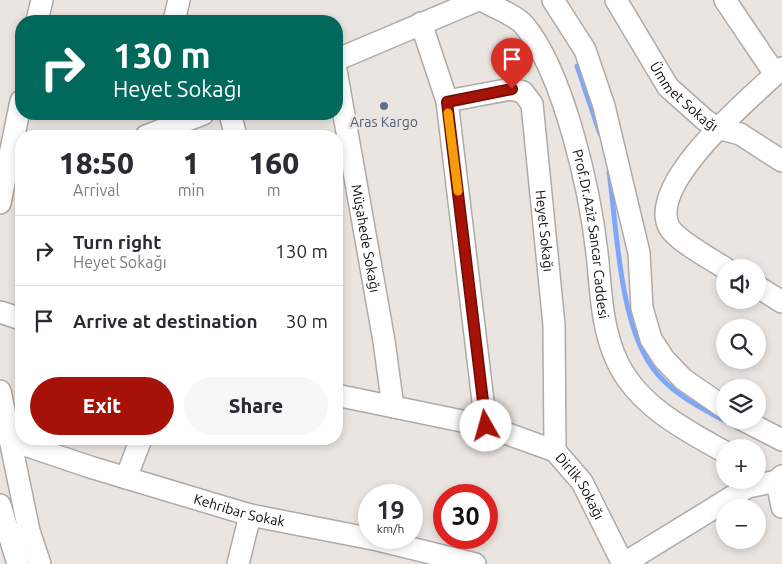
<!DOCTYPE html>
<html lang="en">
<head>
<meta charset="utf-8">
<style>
  :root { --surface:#fff; --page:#f7f7f7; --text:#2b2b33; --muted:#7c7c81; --line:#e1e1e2; --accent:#a61207 }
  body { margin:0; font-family:Ubuntu,sans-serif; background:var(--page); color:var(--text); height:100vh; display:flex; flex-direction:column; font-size:19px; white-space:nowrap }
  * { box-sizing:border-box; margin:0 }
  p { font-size:16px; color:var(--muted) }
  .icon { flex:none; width:28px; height:28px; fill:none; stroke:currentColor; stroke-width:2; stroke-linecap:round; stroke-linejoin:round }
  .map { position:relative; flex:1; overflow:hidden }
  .panel { position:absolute; left:15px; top:130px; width:328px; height:315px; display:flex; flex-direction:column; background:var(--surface); border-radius:20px; box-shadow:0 2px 8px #0003 }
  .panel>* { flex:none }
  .top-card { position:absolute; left:15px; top:15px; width:328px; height:105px; border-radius:20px; box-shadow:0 2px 8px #0003; background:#00695c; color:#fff; overflow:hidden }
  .tools { position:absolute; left:716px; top:259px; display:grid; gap:10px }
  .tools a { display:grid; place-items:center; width:50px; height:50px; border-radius:50%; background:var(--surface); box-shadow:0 2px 8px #0003; font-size:25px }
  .speed { position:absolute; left:358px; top:484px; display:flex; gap:10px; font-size:25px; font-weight:700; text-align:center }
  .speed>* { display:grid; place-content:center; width:65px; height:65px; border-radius:50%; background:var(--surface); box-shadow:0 2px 8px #0003; line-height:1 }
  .speed small { font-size:12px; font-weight:400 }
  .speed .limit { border:8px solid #d22; background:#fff; color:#111 }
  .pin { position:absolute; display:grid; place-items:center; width:42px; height:42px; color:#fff; margin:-51px -21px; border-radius:50% 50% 50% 0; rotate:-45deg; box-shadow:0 0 5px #0007 }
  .pin .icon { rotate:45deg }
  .me { position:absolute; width:55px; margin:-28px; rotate:353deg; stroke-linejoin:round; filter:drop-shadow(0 0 4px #0008) }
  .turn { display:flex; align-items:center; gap:18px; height:105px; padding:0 15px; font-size:22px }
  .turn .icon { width:65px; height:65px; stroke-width:2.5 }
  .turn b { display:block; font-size:35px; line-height:42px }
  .eta { display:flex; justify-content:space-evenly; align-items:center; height:85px; text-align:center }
  .eta b { font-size:30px; font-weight:800; line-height:35px }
  .button { display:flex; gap:10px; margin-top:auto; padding:10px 15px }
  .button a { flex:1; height:58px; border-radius:30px; background:var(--accent); color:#fff; font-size:20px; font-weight:800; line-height:58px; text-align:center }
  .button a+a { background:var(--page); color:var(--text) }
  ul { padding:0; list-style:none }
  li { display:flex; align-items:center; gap:15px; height:70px; padding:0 15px; border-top:1px solid var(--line) }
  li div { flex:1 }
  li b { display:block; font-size:19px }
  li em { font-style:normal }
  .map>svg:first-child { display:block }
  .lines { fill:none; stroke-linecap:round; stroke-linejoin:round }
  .stream { stroke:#7fa7f8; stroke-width:5 }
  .minor-casing { stroke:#afaaa6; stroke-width:24 }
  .minor { stroke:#fff; stroke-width:21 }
  .route-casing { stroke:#6c0c05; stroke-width:12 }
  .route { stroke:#a61207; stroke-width:9 }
  .slow { stroke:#f59e0b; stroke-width:9 }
  .service-dot { fill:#5c6f8a; stroke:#ebe5e1; stroke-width:2 }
  .labels { text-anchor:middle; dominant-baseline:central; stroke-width:5; stroke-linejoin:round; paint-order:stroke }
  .street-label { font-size:14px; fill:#0f0d0c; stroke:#ebe5e1 }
  .service-label { font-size:14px; fill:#4e5e75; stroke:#ebe5e1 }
</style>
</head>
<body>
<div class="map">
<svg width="782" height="564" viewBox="0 0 782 564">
  <rect width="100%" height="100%" fill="#ebe5e1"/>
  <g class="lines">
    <!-- stream -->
    <g class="stream">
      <polyline points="577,66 600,134"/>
      <path d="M 609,172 C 617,228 619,321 652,367 C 671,395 709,412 738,428"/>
    </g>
    <!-- minor casing -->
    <g class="minor-casing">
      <g id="minor">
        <path id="s1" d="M 481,0 C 492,6 517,16 524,25 C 564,73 590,191 597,253 C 601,289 601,327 617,361 C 637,405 685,430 725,452"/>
        <polyline points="553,0 585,50 604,106 639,253 642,308 651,339 664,359 683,379 725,408"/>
        <path id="s2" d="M 616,0 L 668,87 L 705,120 L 717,128 L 740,134 L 782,161"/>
        <polyline points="725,0 775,74"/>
        <polyline points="37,21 42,0"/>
        <polyline points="174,21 179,0"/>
        <polyline points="421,23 447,101 486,426"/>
        <polyline points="336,60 478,0"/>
        <path id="s3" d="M 336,70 L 384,341 L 393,407"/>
        <path id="s4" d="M 447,101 L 511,89 L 523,92 L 532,104 L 554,325 L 555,451"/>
        <polyline points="230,114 236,136"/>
        <polyline points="146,136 203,114"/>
        <polyline points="0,203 21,101"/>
        <path d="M 725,268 C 711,259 677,241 669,227 C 647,182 753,96 782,68"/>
        <polyline points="758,287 782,302"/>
        <polyline points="0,312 21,319"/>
        <polyline points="0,391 29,531 40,564"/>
        <path id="s5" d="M 336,395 L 486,426 L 555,451 L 582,482 L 623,564"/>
        <polyline points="743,420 782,440"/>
        <path id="s6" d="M 10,440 L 90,467 L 250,515 L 378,540 L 475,564"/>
        <polyline points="126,478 141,439"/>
        <polyline points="777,481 782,507"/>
        <polyline points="0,505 18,564"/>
        <polyline points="238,564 250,515"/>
        <polyline points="623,564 748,487 777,481 782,476"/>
      </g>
    </g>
    <!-- minor -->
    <use href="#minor" class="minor"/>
  </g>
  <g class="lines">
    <!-- route casing -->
    <g class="route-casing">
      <polyline id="route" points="486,426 447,102 512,89"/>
    </g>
    <!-- route -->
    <use href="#route" class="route"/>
    <!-- slow -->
    <polyline class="slow" points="448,113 458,191"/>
  </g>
  <!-- markers -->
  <circle class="service-dot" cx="384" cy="106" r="5"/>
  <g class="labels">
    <!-- street labels -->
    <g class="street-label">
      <text stroke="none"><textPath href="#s2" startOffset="119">Ümmet Sokağı</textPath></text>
      <text stroke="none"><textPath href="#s4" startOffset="220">Heyet Sokağı</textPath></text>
      <text stroke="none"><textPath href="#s1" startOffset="272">Prof.Dr.Aziz Sancar Caddesi</textPath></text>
      <text stroke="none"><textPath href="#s3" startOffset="171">Müşahede Sokağı</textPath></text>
      <text stroke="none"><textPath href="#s5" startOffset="270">Dirlik Sokağı</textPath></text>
      <text stroke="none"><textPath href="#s6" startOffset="240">Kehribar Sokak</textPath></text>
    </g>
    <!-- service labels -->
    <g class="service-label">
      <text x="384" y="122">Aras Kargo</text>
    </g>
  </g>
</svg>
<div class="tools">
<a><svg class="icon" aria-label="sound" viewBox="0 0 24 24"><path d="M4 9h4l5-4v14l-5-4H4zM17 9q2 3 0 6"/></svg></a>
<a><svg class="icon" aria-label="search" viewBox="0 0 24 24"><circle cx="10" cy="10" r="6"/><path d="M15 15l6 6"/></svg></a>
<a><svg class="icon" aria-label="layers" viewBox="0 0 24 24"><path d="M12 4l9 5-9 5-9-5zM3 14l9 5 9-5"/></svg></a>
<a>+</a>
<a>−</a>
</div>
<div class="speed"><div>19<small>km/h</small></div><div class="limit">30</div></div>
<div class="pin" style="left:512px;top:89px;background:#d93025"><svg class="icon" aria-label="arrive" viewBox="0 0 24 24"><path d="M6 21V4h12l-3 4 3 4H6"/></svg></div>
<svg class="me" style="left:486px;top:426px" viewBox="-20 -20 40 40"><circle r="19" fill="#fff"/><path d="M0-13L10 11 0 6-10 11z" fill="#a61207"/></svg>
<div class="top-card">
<div class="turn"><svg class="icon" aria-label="right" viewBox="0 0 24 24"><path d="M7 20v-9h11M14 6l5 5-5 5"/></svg><div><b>130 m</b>Heyet Sokağı</div></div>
</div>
<section class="panel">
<div class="eta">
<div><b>18:50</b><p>Arrival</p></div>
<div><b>1</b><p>min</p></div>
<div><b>160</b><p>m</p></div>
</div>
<ul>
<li><svg class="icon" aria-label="right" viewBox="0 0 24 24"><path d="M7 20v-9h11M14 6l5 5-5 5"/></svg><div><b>Turn right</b><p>Heyet Sokağı</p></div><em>130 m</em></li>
<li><svg class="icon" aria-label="arrive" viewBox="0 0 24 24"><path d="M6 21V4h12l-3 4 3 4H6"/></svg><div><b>Arrive at destination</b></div><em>30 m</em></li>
</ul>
<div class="button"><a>Exit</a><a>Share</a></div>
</section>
</div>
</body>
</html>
